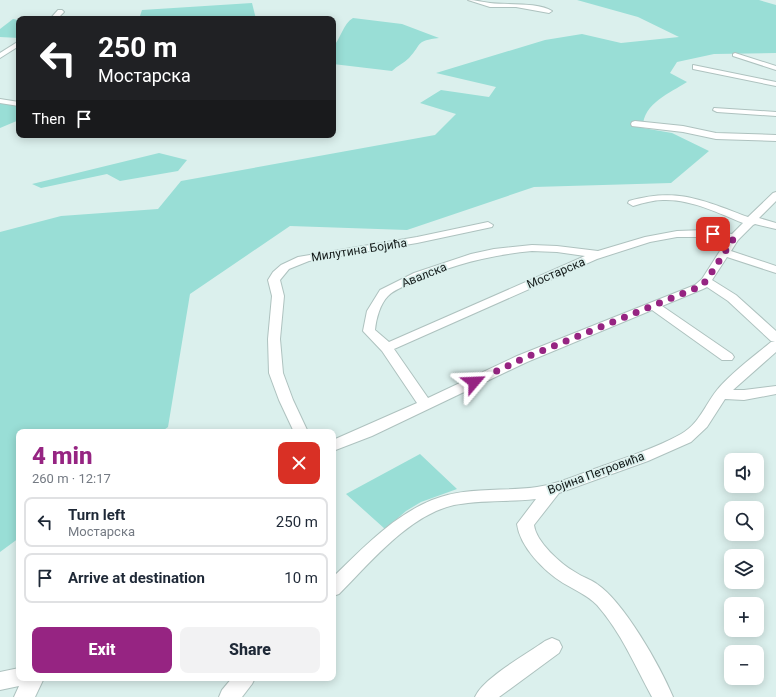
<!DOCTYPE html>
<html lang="en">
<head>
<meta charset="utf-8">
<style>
  :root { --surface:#fff; --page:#f2f2f3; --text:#1f2937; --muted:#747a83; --line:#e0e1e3; --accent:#962482 }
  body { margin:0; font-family:Roboto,sans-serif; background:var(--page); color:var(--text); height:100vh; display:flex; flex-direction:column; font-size:15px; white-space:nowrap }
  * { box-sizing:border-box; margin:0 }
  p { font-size:13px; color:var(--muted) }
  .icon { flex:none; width:22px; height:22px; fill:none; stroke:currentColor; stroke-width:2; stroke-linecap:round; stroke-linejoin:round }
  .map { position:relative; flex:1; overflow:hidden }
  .side { position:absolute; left:16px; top:429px; width:320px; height:252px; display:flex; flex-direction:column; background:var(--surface); border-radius:8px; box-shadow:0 2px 10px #0003 }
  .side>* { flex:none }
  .banner { position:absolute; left:16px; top:16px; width:320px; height:122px; border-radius:8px; box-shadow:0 2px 10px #0003; background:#202124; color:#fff; overflow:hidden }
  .buttons { position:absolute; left:724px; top:453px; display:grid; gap:8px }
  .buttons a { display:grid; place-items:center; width:40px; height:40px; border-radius:8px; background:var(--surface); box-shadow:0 2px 10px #0003; font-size:20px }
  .pin { position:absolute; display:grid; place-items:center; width:34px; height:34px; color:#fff; margin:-17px; border-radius:8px; box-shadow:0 2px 6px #0006 }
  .me { position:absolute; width:44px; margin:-22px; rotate:64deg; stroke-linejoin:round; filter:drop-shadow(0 0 3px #0008) }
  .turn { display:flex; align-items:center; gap:14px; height:84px; padding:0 16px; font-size:18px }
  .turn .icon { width:52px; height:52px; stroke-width:2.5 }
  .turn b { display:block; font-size:28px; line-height:34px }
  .then { display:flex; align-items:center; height:38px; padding:0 16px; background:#0003; gap:8px; font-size:15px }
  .round { display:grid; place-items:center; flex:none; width:42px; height:42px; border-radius:8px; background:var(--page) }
  .summary { display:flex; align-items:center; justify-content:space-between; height:68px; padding:0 16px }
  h1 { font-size:24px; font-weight:800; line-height:30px; color:var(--accent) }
  .action { display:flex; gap:8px; margin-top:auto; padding:8px 16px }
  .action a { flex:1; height:46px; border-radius:8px; background:var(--accent); color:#fff; font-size:16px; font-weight:800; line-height:46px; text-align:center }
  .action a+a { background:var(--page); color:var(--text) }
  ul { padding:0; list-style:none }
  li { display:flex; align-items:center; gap:12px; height:50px; margin:0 8px 6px; padding:0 8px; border:2px solid var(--line); border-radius:8px }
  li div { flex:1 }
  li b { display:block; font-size:15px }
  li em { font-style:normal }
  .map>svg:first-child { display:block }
  .green { fill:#99ded6 }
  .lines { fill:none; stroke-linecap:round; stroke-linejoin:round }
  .minor-casing { stroke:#aec2bf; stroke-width:2 }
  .minor { fill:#fff; fill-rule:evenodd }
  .route { stroke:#962482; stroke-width:7; stroke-dasharray:0 12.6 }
  .labels { text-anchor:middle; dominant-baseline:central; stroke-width:3.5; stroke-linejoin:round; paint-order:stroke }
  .street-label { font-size:12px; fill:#121918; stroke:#dbf0ed }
</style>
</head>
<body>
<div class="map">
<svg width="776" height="697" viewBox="0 0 776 697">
  <rect width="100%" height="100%" fill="#dbf0ed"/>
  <!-- green -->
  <g class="green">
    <path d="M 577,0 L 759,0 L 776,5 L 776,53 L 714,54 L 677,62 L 670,73 L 687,82 C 670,93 642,104 643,128 L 672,133 L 709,151 L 671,183 L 534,187 L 407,230 L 290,226 L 190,294 L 168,427 L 161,432 L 19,432 L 19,538 L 0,552 L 0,232 L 61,216 L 158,209 L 181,181 L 435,135 L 456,114 L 420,103 L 441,90 L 489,97 L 496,87 L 436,73 L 545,40 L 582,34 L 621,43 L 679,37 L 638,17 Z"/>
    <polygon points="252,3 256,19 139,19 142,10"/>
    <path d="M 353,18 L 402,24 L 439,38 C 415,41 423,43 409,58 C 404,63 397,66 392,71 L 333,64 L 333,47 C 341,38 343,24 353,18 Z"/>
    <polygon points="13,19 19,20 19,38 0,37 0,29"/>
    <polygon points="6,102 19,104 19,120 0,128 0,104"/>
    <polygon points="159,153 187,160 178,171 120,181 107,174 41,188 32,184"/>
    <polygon points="420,454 457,489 421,502 406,511 385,529 346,494"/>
  </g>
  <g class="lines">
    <!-- minor casing -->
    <g class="minor-casing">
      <g id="minor">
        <path d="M 468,0 C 476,0 482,2 490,3 C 506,5 539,2 552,11 L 549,13 L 516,7 L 490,7 Z"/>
        <polygon points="58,10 62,10 64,12 57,19 50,19"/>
        <polygon points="19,41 19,46 0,58 0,53"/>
        <polygon points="735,53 776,66 776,70 733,56 733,54"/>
        <polygon points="693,65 776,82 776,86 693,69"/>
        <polygon points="0,99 19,102 19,106 0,103"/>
        <polygon points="714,108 776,112 776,116 717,112 713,110"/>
        <polygon points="635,121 683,126 716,133 776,135 776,141 716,139 683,132 632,126 631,124 632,122"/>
        <path d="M 776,192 L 776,201 L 759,218 L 776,223 L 776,229 L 755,224 L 753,225 L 738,240 L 731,251 L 776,266 L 776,273 L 727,257 L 712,280 L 736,295 L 776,331 L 776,352 L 733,390 L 744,390 L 776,386 L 776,394 L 744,400 L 725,399 L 707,427 L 691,442 L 648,461 L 559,493 L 534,525 C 536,542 561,564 575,572 C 582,577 590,579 597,584 C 624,602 660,666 673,697 L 652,697 C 635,666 621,632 597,605 C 587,595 575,590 563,583 C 544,571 520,547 517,524 L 536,499 C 509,502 481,500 454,505 C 409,515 370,563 339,594 L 333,596 L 333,577 C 363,548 393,516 432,500 C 466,486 502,492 537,487 C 559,484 579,474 600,467 C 627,457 656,448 681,434 C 699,424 705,405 717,390 C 732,372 753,357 771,342 L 775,341 L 771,341 L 728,301 L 707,287 L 703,289 L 662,306 L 732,354 L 734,357 L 732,360 L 722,360 L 652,310 L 527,362 L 372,436 L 333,451 L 333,440 L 417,403 L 382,351 L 363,331 L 367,311 L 380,290 L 414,273 L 471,254 L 494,249 L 532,245 L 557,246 L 598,251 L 645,237 L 677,231 L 706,230 L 732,234 L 743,223 C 718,213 691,199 663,200 C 653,200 643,203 633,206 L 628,203 L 629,201 C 678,187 704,201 748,217 L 773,193 ZM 677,237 L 706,237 L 727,240 L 702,279 L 695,285 L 517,356 L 428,398 L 394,349 L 597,259 L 650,242 ZM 532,251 L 557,252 L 585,256 L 389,342 L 375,330 C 376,319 380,304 388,296 C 394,290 404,286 412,283 C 450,265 490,255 532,251 Z"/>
        <polygon points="488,222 493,225 492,227 417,243 309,261 289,269 280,280 284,296 280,339 283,373 293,400 308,432 294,432 279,400 269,373 268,339 272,296 268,280 273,272 281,265 298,257 417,237"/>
        <path d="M 552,638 L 559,641 L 562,647 L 559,653 L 499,697 L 475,697 C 483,678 527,654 545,641 Z"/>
        <polygon points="19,668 19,678 44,678 35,697 14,697 19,686 0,690 0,672"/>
        <polygon points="232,678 255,678 252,684 242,697 219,697 222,690"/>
      </g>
    </g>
    <!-- minor -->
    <use href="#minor" class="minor"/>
  </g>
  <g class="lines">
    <!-- route -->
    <polyline class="route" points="474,382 522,359 699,287 706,281 734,238 713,234"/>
  </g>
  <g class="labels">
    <!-- street labels -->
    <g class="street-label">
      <text transform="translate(359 250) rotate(-9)">Милутина Бојића</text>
      <text transform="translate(556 273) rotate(-23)">Мостарска</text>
      <text transform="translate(424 275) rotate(-22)">Авалска</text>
      <text transform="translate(596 473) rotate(-20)">Војина Петровића</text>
    </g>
  </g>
</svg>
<div class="buttons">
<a><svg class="icon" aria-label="sound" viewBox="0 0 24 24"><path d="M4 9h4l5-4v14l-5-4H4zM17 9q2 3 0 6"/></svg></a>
<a><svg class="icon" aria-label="search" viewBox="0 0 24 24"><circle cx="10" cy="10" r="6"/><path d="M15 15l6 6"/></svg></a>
<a><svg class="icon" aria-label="layers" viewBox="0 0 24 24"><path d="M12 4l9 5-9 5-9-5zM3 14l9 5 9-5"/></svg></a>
<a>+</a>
<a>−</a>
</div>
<div class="pin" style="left:713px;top:234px;background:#d93025"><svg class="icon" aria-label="arrive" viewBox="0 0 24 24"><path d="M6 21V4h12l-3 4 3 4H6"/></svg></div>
<svg class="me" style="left:474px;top:382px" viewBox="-20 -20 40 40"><path d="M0-17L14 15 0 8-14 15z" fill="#962482" stroke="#fff" stroke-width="4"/></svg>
<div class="banner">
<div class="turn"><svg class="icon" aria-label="left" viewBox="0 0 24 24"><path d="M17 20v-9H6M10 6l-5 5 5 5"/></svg><div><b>250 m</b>Мостарска</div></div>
<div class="then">Then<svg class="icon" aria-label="arrive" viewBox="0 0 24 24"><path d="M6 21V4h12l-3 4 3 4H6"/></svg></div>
</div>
<section class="side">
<div class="summary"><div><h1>4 min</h1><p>260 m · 12:17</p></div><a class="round" style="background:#d93025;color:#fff"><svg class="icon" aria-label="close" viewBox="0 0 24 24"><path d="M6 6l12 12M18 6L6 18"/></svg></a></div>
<ul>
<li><svg class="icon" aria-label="left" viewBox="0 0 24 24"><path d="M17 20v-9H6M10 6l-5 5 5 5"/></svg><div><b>Turn left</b><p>Мостарска</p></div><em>250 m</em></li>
<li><svg class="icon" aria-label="arrive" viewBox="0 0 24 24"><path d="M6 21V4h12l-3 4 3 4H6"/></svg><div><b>Arrive at destination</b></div><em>10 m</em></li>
</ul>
<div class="action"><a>Exit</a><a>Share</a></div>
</section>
</div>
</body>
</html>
